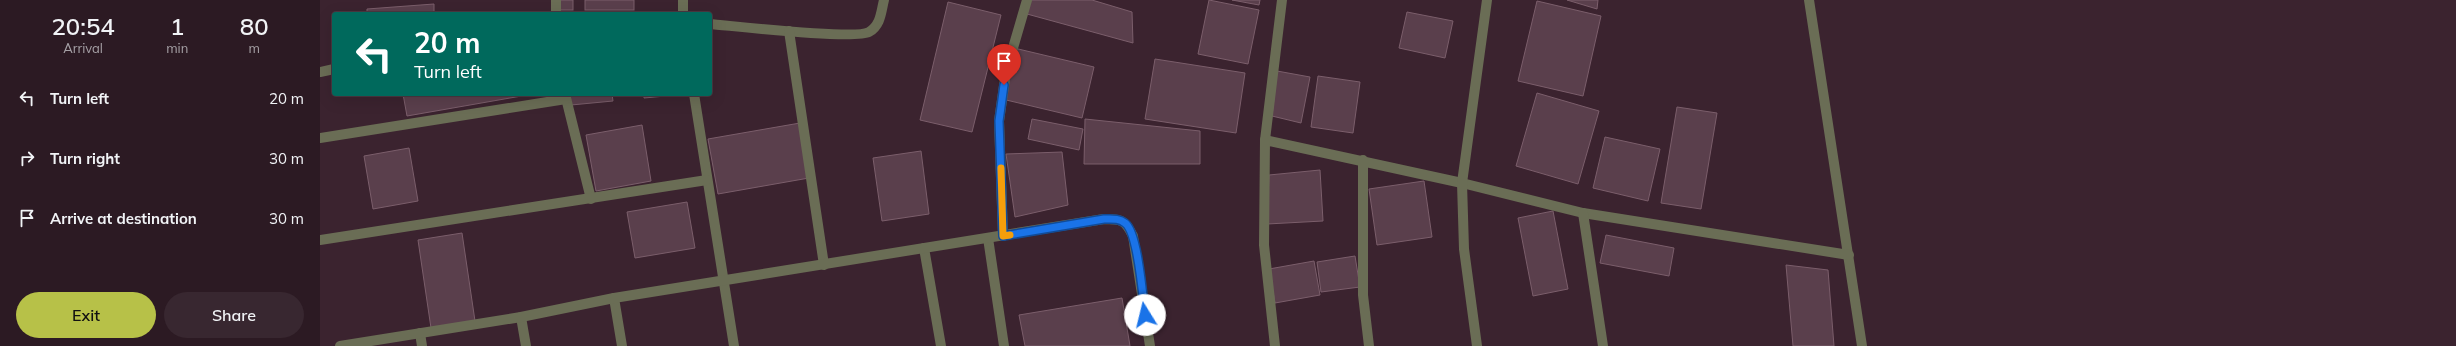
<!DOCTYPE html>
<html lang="en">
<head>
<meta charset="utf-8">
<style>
  :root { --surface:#2c1a23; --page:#382730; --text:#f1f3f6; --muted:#a6a1a6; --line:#483841; --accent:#b7c148 }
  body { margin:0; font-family:Mulish,sans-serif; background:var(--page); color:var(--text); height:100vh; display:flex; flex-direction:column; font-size:15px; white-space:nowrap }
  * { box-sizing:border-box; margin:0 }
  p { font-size:13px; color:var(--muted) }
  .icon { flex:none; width:22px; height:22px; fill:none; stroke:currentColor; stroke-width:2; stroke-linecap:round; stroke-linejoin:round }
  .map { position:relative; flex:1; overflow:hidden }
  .details { display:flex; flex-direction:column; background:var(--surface); width:320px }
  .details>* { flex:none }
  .banner { position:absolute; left:12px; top:12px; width:380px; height:84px; border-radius:4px; box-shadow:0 4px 16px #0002,0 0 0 1px var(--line); background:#00695c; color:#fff; overflow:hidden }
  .pin { position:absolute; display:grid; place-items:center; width:34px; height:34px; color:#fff; margin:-41px -17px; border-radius:50% 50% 50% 0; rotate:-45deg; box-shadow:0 0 4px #0007 }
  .pin .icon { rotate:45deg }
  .me { position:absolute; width:44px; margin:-22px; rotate:351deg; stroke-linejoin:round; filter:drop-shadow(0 0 3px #0008) }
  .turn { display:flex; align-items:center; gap:14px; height:84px; padding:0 16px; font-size:18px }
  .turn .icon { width:52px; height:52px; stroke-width:2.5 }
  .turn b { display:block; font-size:28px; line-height:34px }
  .eta { display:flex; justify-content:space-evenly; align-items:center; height:68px; text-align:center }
  .eta b { font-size:24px; font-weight:600; line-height:28px }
  .button { display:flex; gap:8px; margin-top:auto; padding:8px 16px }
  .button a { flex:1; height:46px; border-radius:24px; background:var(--accent); color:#111; font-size:16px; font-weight:600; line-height:46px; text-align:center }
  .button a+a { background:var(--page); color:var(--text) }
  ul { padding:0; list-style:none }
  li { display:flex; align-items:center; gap:12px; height:60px; padding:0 16px }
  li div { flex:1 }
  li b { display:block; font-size:15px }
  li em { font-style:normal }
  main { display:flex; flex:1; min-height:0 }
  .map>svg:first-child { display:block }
  .building { fill:#5a3f4c; stroke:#7b5e6b }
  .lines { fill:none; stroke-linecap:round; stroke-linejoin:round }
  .service { stroke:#6a6d55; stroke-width:10 }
  .minor { stroke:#6a6d55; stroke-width:10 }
  .route-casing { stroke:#114b97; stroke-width:10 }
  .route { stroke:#1a73e8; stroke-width:7 }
  .slow { stroke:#f59e0b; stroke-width:7 }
</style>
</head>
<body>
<main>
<section class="details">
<div class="eta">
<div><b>20:54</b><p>Arrival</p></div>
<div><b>1</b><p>min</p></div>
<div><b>80</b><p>m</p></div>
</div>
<ul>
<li><svg class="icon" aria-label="left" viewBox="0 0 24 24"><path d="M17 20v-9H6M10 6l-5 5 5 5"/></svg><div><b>Turn left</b></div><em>20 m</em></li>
<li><svg class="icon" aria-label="right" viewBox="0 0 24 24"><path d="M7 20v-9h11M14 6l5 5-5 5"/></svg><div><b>Turn right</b></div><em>30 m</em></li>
<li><svg class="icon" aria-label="arrive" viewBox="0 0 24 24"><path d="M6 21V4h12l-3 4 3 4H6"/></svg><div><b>Arrive at destination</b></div><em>30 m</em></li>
</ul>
<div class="button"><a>Exit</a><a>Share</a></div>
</section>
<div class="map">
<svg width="2136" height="346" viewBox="0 0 2136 346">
  <rect width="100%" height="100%" fill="#3b232f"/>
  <!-- building -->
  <g class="building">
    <rect x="239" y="0" width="14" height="10"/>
    <rect x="265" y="0" width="49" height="10"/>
    <polygon points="711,0 772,0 812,12 813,43 707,14"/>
    <polygon points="889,0 939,10 928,64 878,54"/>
    <polygon points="912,0 940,0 939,5"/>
    <polygon points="1247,0 1278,0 1277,9"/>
    <polygon points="1217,1 1281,16 1263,96 1198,81"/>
    <polygon points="628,2 681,15 652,132 600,120"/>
    <polygon points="114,4 114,14 47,14 47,9"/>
    <polygon points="1087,12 1133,21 1125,58 1079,48"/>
    <polygon points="694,48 774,67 762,118 682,99"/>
    <polygon points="835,59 925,73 916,133 825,119"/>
    <polygon points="957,71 990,77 981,123 952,116"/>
    <polygon points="998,76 1040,82 1033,133 991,127"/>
    <polygon points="1217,93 1279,111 1258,184 1196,166"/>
    <polygon points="83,94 213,94 87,116"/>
    <polygon points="250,94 292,94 293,101 251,105"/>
    <polygon points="324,94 367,94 324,98"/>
    <polygon points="1357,107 1397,113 1381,209 1341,203"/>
    <polygon points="712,119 763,129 759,150 708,139"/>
    <polygon points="765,119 880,131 880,164 764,164"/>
    <polygon points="480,123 489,178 398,194 388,139"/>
    <polygon points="322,125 331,181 276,191 266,135"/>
    <polygon points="1285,137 1340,149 1328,201 1273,188"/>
    <polygon points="89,148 98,201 53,209 44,156"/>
    <polygon points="601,151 609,214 562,221 553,158"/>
    <polygon points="742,152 748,205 695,217 686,154"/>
    <polygon points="1000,170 1003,221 947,224 949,175"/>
    <polygon points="1104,181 1112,237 1057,245 1049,189"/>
    <polygon points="367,202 375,248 315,258 307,212"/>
    <polygon points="1233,211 1248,289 1213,296 1198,218"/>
    <polygon points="142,233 155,321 111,328 98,240"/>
    <polygon points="1286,235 1354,248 1349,276 1280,263"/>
    <polygon points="1035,256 1040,287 1001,292 997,262"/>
    <polygon points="994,261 1000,295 955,303 949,269"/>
    <polygon points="1466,265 1508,270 1514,346 1473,346"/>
    <polygon points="802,298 810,346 705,346 699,315"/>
  </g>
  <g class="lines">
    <!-- service -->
    <g class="service">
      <polyline points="294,298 302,346"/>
      <polyline points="201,317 206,346"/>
    </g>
    <!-- minor -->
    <g class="minor">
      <polyline points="1489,0 1542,346"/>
      <polyline points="236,14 236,0"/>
      <polyline points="363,14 363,0"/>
      <path d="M 390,24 C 414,26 535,40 549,32 C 561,25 561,12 564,0"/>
      <polyline points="469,31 504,265"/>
      <polyline points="0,72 14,69"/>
      <polyline points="245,94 271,199"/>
      <polyline points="374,94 414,346"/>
      <polyline points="0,138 246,99"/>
      <polyline points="945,140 1142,183 1263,213 1529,255"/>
      <polyline points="1043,160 1043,295 1049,346"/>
      <polyline points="1263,213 1283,346"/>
      <polyline points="683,236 679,121 686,72 707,0"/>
      <polyline points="668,238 684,346"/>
      <polyline points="0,240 387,180"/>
      <polyline points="604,248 621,346"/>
      <polyline points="100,333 102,346"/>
      <path d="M 20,346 L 201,317 L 294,298 L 784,219 C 802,219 805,220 813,236 L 830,346"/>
      <polyline points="955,346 944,245 945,140 962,0"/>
      <polyline points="1157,346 1144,249 1142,183 1167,0"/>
    </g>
  </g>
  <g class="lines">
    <!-- route casing -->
    <g class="route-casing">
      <path id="route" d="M 684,85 L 679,121 L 683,236 L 784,219 C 792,219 799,218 805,223 C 818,232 823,298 825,315"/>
    </g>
    <!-- route -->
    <use href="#route" class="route"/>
    <!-- slow -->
    <polyline class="slow" points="681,168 683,236 690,235"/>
  </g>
</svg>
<div class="pin" style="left:684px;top:85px;background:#d93025"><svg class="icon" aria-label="arrive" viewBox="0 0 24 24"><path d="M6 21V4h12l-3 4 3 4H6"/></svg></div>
<svg class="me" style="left:825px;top:315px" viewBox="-20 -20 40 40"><circle r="19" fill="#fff"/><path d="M0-13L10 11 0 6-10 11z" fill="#1a73e8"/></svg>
<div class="banner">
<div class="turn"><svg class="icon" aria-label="left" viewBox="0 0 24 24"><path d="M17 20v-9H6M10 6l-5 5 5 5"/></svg><div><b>20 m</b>Turn left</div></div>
</div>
</div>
</main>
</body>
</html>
